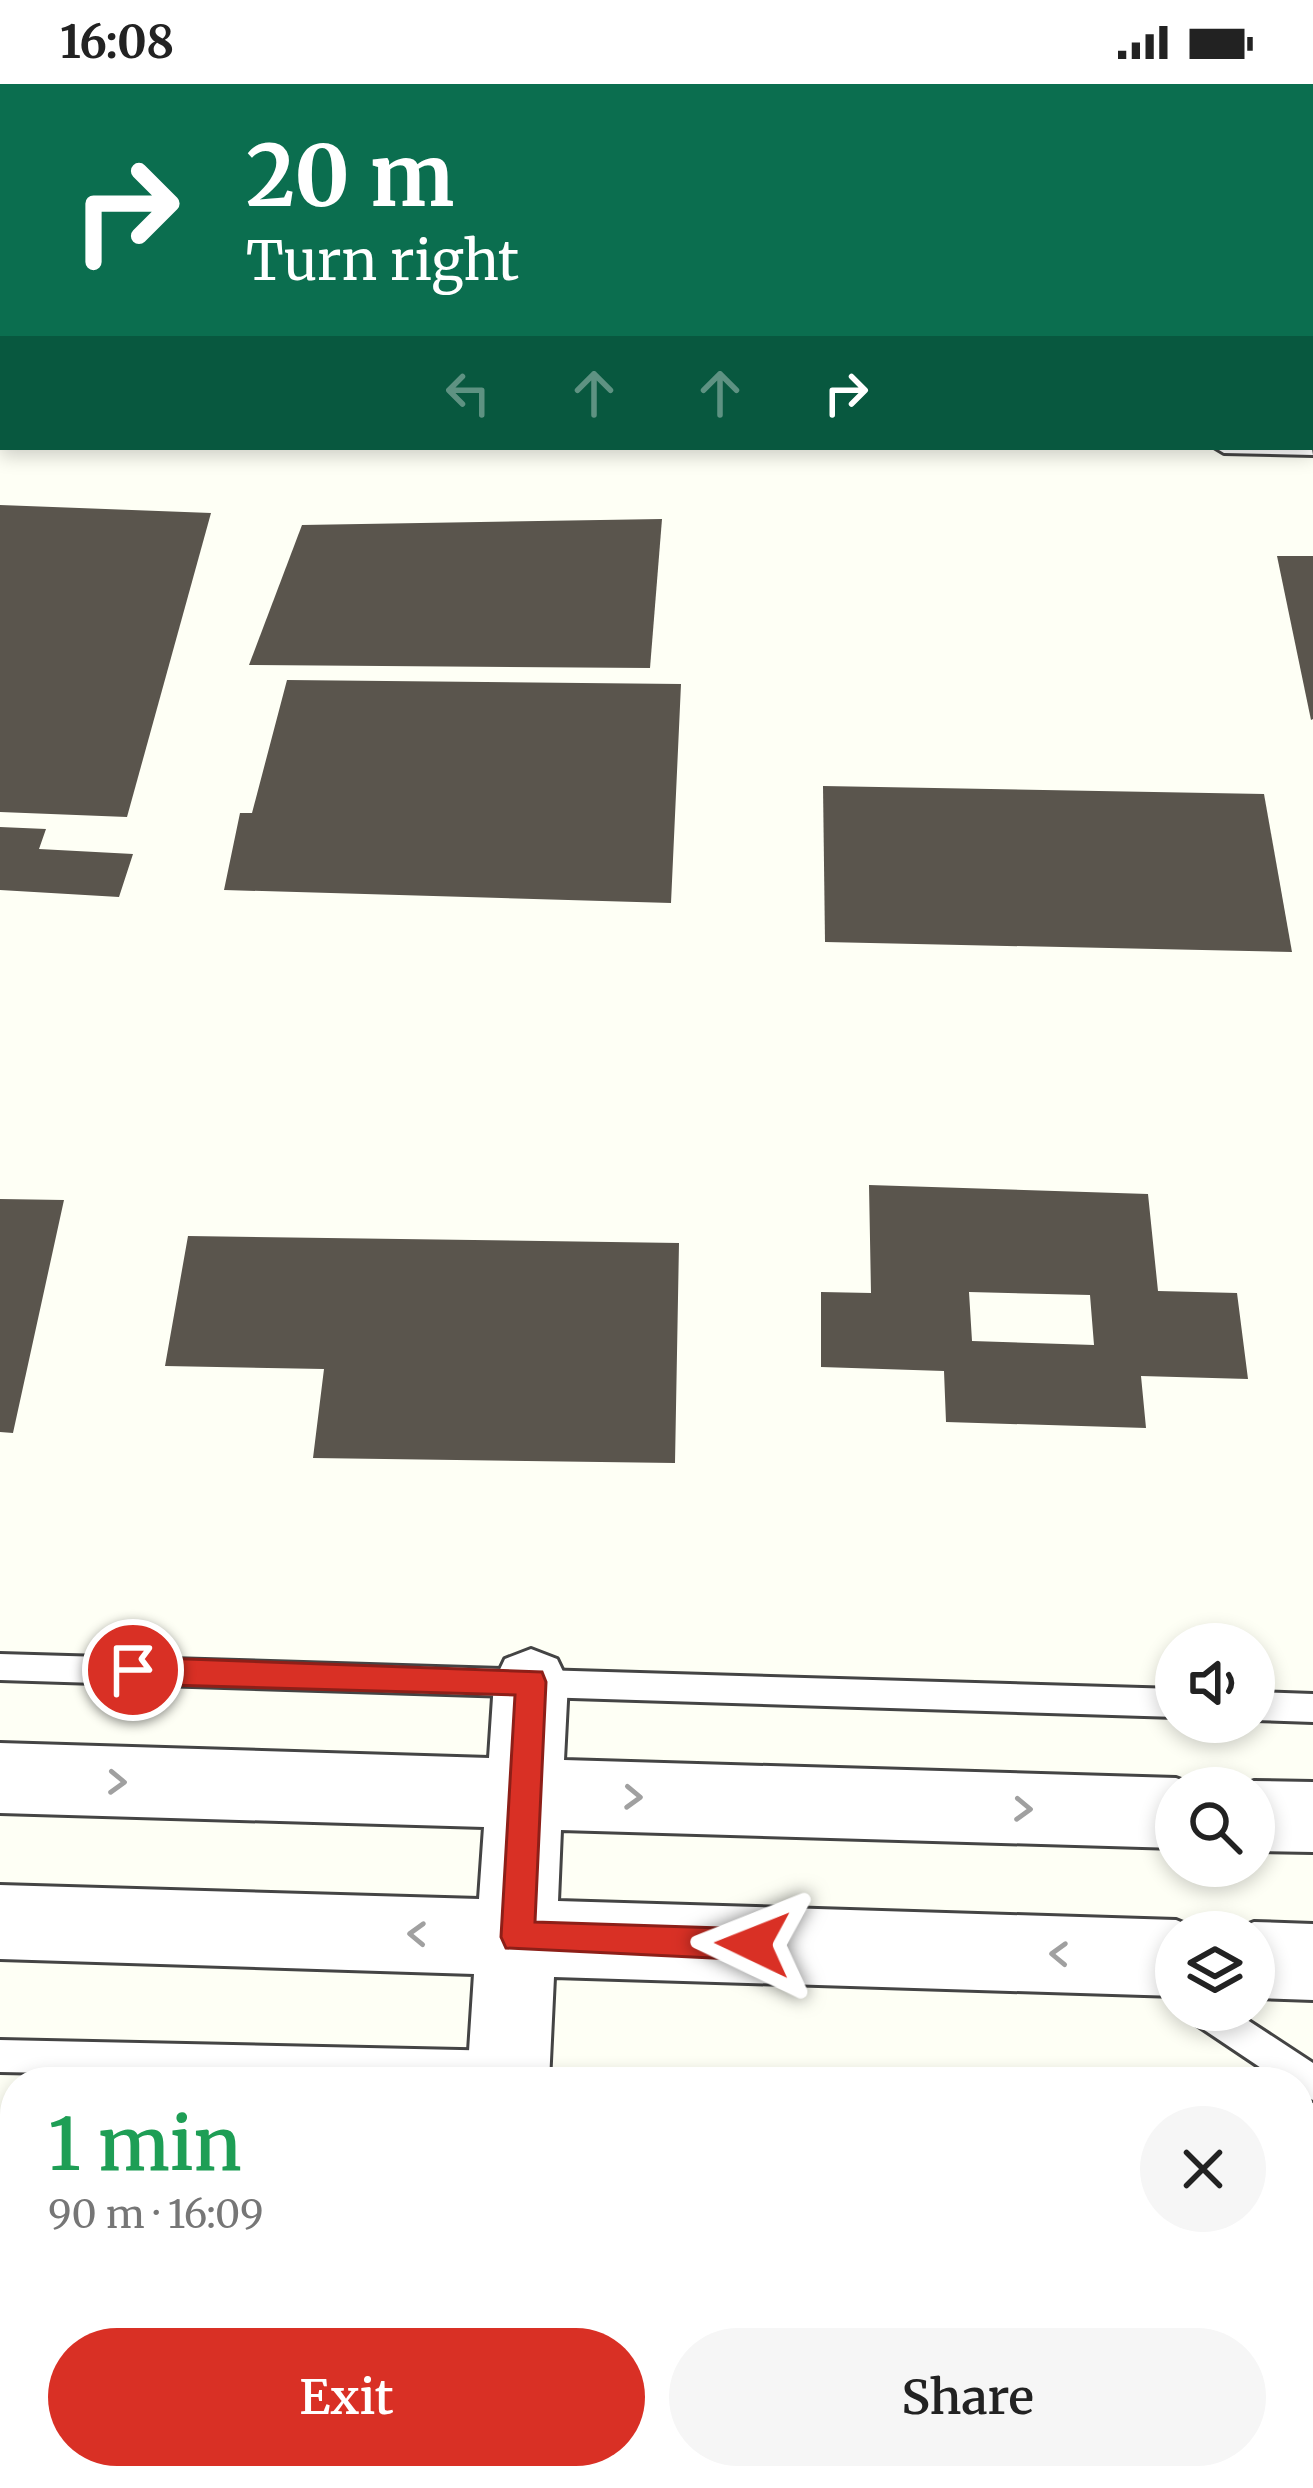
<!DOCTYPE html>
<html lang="en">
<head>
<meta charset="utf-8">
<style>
  :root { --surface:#fff; --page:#f6f6f6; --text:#222; --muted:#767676; --accent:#d93025 }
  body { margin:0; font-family:Merriweather,serif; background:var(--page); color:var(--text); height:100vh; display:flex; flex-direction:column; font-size:45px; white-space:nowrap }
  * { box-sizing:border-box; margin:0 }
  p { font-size:39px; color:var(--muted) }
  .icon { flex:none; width:66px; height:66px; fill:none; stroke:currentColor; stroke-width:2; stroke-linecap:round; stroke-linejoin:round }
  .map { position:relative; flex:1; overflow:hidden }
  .sheet { position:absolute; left:0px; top:1983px; width:1314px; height:423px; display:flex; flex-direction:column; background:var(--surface); border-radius:48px 48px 0 0; box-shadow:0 6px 18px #0003 }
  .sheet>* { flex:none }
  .guide { position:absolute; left:0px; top:0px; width:1314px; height:366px; box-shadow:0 6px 18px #0003; background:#0b6e4f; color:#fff; overflow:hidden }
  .buttons { position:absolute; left:1155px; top:1539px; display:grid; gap:24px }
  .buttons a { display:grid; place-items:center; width:120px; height:120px; border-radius:50%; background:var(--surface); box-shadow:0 6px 18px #0003; font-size:60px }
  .pin { position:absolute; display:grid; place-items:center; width:102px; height:102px; color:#fff; margin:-51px; border:6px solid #fff; border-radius:50%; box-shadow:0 3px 12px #0007 }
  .me { position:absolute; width:132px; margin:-66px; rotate:272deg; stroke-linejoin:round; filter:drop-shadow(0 0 9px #0008) }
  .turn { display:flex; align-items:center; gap:42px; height:252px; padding:0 48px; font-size:54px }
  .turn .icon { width:156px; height:156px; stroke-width:2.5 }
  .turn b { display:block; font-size:84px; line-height:102px }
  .lanes { display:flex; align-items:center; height:114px; padding:0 48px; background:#0003; justify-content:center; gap:60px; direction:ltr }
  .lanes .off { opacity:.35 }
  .round { display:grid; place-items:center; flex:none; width:126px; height:126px; border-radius:63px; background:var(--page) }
  .head { display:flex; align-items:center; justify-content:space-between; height:204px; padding:0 48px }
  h1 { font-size:72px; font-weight:600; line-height:90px; color:#1e9e55 }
  .cta { display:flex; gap:24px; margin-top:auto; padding:24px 48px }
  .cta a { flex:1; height:138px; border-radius:72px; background:var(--accent); color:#fff; font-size:48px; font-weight:600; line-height:138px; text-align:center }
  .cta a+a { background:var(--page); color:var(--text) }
  .status { display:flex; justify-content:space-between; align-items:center; height:84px; padding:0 60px; background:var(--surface); direction:ltr }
  .status svg { height:33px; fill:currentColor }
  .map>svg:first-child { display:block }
  .building { fill:#5a554d; fill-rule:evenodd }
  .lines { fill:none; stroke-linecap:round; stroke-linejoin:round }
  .service-casing { stroke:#444; stroke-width:6 }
  .tertiary-casing { stroke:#444; stroke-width:6 }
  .service { fill:#fff; fill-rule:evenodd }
  .tertiary { fill:#fff; fill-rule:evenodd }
  .oneway { stroke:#a0a0a0 }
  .route { fill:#d93025; stroke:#8d1f18; stroke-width:3 }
</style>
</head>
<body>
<div class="status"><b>16:08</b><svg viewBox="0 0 49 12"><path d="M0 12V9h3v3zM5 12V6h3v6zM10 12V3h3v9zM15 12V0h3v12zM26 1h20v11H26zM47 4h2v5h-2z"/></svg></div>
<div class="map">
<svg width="1313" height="2404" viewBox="0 0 1313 2404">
  <rect width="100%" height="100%" fill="#fefff5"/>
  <!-- building -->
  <g class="building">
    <polygon points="0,421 211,429 127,733 0,728"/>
    <polygon points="662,435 650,584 249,581 302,441"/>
    <polygon points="1277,472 1313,472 1313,635 1311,636"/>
    <polygon points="287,596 681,600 671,819 224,806 240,729 252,729"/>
    <polygon points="823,702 1264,710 1292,868 825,858"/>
    <polygon points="0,743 46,745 39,765 133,770 119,813 0,806"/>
    <path d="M 869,1101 L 1148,1110 L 1158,1207 L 1237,1209 L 1248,1295 L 1141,1292 L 1146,1344 L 946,1338 L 944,1287 L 821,1283 L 821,1208 L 871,1209 ZM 969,1208 L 1090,1211 L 1094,1261 L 972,1257 Z"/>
    <polygon points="0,1115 64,1116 13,1349 0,1348"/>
    <polygon points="188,1152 679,1159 675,1379 313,1374 324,1285 165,1282"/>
  </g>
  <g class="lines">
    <!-- service casing -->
    <g class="service-casing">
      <g id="service">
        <rect x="1311" y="15" width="2" height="10"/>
        <rect x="0" y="333" width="3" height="12"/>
        <polygon points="1311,359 1313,371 1224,369 1214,363 1311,363"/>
        <polygon points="0,1570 1176,1605 1176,1633 0,1596"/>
        <polygon points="1254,1608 1313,1610 1313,1638 1254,1636"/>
        <polygon points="1186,1926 1232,1926 1313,1979 1313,2016 1299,2009 1299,1998 1282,1998 1191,1937"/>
        <polygon points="0,1956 506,1967 518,1971 523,1983 518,1995 510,1998 0,1988"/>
        <rect x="1299" y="2307" width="14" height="36"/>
        <polygon points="15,2308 15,2349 0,2356 0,2315"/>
        <polygon points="869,2391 905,2391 906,2404 868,2404"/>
      </g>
    </g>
    <!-- tertiary casing -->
    <g class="tertiary-casing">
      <g id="tertiary">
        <polygon points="531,1565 557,1575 568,1598 564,1676 1176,1694 1203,1704 1176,1704 1176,1764 561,1746 558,1817 1176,1836 1205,1848 1176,1848 1176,1912 554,1893 549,1998 467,1998 474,1890 0,1875 0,1801 479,1815 484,1743 0,1729 0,1659 489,1674 494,1598 505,1575"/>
        <polygon points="1254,1697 1313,1698 1313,1768 1254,1767 1254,1704 1235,1704"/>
        <polygon points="1254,1838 1313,1840 1313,1916 1254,1914 1254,1848 1229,1848"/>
        <polygon points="437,2391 527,2391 526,2404 436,2404"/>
      </g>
    </g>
    <!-- service -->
    <use href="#service" class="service"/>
    <!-- tertiary -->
    <use href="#tertiary" class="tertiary"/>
  </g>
  <!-- one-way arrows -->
  <defs><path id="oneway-chevron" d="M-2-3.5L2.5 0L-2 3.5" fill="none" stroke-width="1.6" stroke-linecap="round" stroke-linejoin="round" transform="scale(3)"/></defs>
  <g class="oneway">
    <use href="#oneway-chevron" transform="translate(117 1698) rotate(2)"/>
    <use href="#oneway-chevron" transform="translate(633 1713) rotate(2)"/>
    <use href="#oneway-chevron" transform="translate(1023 1725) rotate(2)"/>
    <use href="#oneway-chevron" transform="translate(417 1850) rotate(-178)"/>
    <use href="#oneway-chevron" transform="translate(1059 1870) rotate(-178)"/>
  </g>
  <!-- route -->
  <polygon class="route" points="133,1573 542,1588 546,1598 535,1838 753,1845 765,1849 769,1860 765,1871 753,1876 506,1864 501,1853 515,1611 133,1600 117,1586"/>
</svg>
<div class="buttons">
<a><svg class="icon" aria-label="sound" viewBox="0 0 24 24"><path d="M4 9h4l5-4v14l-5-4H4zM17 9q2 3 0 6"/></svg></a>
<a><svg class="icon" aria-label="search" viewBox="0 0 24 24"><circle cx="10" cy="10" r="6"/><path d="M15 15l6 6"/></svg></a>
<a><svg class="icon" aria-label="layers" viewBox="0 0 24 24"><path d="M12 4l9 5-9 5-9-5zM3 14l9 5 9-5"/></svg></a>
</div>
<div class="pin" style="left:133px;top:1586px;background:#d93025"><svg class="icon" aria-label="arrive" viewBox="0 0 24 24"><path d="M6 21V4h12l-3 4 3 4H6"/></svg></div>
<svg class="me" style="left:753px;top:1860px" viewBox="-20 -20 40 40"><path d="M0-17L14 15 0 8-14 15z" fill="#d93025" stroke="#fff" stroke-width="4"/></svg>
<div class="guide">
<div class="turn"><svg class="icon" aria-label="right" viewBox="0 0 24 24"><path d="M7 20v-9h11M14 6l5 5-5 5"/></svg><div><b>20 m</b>Turn right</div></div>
<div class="lanes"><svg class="icon off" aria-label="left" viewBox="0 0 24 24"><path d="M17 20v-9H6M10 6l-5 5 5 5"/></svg><svg class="icon off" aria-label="ahead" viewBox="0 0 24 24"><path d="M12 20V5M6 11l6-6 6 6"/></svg><svg class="icon off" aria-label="ahead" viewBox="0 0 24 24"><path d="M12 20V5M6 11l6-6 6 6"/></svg><svg class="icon" aria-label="right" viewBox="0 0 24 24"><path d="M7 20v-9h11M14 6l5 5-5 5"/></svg></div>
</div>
<section class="sheet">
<div class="head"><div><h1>1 min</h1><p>90 m · 16:09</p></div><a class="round"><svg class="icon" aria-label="close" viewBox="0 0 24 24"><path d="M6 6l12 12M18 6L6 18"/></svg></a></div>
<div class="cta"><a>Exit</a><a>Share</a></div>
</section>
</div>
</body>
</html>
